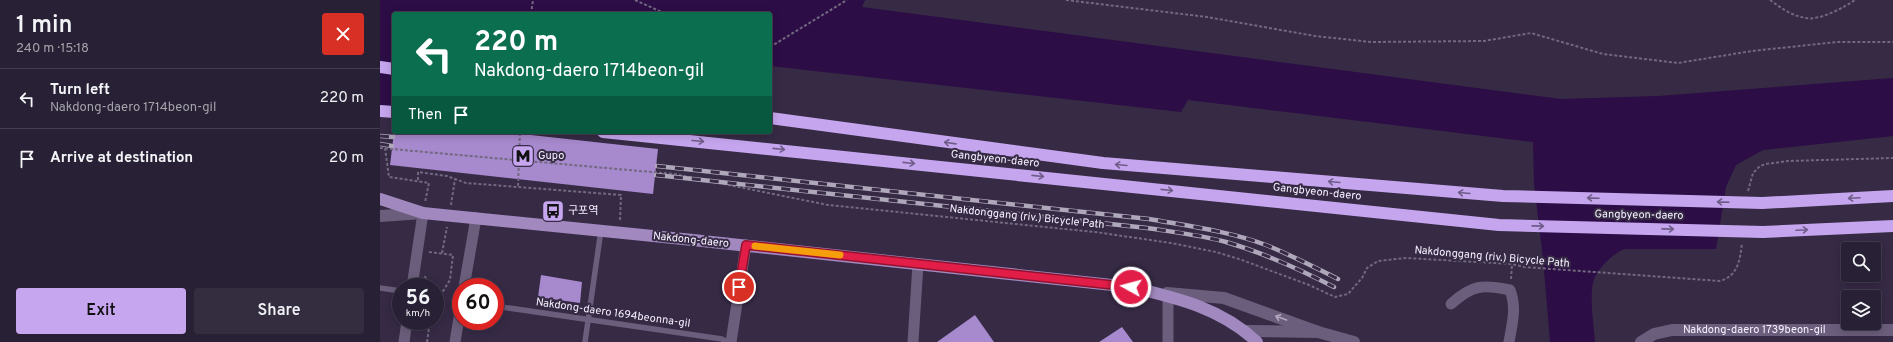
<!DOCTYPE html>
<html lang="en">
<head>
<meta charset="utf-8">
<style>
  :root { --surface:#282034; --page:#342d40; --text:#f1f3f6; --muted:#a5a3ac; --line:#443e4f; --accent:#c7a6f0 }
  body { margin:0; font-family:Overpass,"Noto Sans KR",sans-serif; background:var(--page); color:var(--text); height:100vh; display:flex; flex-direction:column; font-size:15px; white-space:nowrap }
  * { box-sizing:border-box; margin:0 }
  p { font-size:13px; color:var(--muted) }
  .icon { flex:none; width:22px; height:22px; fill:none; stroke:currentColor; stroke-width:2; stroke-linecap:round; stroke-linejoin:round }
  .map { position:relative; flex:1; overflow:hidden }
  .side { display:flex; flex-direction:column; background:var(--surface); width:380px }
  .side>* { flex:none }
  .banner { position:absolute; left:12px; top:12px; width:380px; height:122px; border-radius:4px; box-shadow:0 2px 10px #0003,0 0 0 1px var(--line); background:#0b6e4f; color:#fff; overflow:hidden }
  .tools { position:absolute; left:1461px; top:242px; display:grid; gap:8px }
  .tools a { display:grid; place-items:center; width:40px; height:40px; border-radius:4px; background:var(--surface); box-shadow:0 2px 10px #0003,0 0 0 1px var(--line); font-size:20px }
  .speed { position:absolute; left:12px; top:278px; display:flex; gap:8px; font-size:20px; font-weight:700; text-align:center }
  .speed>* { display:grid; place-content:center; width:52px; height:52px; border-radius:50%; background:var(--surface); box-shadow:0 2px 10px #0003,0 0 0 1px var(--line); line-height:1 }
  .speed small { font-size:10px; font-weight:400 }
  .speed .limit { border:6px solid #d22; background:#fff; color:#111 }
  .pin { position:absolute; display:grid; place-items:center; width:34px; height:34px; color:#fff; margin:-17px; border:2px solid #fff; border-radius:50%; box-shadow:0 1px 4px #0007 }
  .me { position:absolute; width:44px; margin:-22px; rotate:277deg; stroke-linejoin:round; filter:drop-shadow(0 0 3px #0008) }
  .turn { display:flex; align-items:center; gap:14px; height:84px; padding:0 16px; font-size:18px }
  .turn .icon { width:52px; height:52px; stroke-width:2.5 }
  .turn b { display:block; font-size:28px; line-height:34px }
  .then { display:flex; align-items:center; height:38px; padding:0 16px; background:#0003; gap:8px; font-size:15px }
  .round { display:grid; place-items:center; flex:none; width:42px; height:42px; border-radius:4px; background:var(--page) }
  .summary { display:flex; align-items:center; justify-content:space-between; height:68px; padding:0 16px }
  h1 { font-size:24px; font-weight:600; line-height:30px }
  .action { display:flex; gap:8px; margin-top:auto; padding:8px 16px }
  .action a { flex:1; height:46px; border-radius:4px; background:var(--accent); color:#111; font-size:16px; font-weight:600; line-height:46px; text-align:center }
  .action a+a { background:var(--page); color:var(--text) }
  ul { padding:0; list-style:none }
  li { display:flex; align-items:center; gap:12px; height:60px; padding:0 16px; border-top:1px solid var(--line) }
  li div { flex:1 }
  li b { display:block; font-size:15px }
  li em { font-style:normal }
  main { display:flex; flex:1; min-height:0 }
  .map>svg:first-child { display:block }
  .water { fill:#2c0d46 }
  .building { fill:#a789cd }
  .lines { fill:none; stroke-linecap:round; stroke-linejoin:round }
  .path { stroke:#72687f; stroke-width:2; stroke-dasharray:3 2; stroke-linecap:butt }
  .lane { stroke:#6b5e7c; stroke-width:5.5 }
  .street { stroke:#6b5e7c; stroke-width:11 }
  .secondary { stroke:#6b5e7c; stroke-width:12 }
  .primary { stroke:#a189c0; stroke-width:12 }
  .highway { stroke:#c5a6ee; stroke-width:12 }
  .rail-casing { stroke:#afa7ba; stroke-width:4.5 }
  .rail { stroke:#362a45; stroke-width:3; stroke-dasharray:9; stroke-linecap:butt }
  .oneway { stroke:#6f5c89 }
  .oneway2 { stroke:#b0a8be }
  .route-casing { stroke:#92132f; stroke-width:10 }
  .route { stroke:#e11d48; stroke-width:7 }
  .slow { stroke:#f59e0b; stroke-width:7 }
  .labels { text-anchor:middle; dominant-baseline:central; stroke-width:4; stroke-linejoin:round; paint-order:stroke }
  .poi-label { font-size:11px; fill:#f6f1ff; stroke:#362a45; text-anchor:start }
  .street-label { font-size:11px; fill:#f6f1ff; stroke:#362a45 }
</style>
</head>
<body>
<main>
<section class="side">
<div class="summary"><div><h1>1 min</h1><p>240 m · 15:18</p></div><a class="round" style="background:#d93025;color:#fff"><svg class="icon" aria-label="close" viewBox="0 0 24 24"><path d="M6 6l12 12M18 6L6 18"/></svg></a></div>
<ul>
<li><svg class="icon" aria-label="left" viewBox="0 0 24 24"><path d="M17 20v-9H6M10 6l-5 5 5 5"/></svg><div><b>Turn left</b><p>Nakdong-daero 1714beon-gil</p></div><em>220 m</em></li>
<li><svg class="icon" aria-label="arrive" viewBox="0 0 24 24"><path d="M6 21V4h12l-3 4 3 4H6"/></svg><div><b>Arrive at destination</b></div><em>20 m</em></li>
</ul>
<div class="action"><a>Exit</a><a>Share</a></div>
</section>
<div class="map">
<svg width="1513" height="342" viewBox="0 0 1513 342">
  <rect width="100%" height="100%" fill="#362a45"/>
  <!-- water -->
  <path class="water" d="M 0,0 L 485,0 L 482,7 L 1181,99 L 1278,96 L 1513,78 L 1513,136 L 1383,150 L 1356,165 L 1346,187 L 1336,249 L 1244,249 C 1233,254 1220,266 1215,277 C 1208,291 1214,326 1215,342 L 1170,342 L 1163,258 L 1154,184 L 1153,142 L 808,100 L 801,112 L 390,66 L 390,14 L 14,14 L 14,118 L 0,117 Z"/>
  <!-- building -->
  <g class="building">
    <polygon points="14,132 123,132 278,149 273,194 10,165"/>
    <polygon points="161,275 202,282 200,303 158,297"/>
    <polygon points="595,315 614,342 557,342"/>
    <polygon points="742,327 753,342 719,342"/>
  </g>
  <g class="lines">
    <!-- path -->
    <g class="path">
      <polyline points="255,0 286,14"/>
      <polyline points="686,0 827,17 935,36 991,42 1104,41 1151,33 1223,54 1298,63 1372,51 1457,42 1513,42"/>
      <path d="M 1390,0 C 1401,8 1412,16 1426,18 C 1439,21 1465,7 1475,0"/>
      <polyline points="151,14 153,0"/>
      <polyline points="390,47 467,0"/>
      <path d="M 0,148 L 294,174 L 448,205 L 715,232 L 791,243 L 836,252 L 862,260 L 929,285 L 955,297 L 968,294 L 982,278 L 987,268 L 998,261 L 1026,258 L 1132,264 L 1144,267 L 1340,281 C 1358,276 1360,260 1362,243"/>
      <polyline points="5,148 9,177 49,183 45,202"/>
      <polyline points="38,180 38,172 67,176 86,183 241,195 240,221"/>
      <polyline points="138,186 140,132"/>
      <polyline points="1368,191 1373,173 1380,166 1386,164 1408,161 1513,158"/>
      <polyline points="71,205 75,179"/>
      <polyline points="49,252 73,255 70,280 55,304"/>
      <polyline points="62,253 67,227"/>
      <polyline points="45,276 48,287"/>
      <polyline points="1131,279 1132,264"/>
      <polyline points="47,342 50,321"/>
    </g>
    <!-- lane -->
    <g class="lane">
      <polyline points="0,288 21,291"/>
      <polyline points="115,306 342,339 347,342"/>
      <polyline points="205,342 221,230"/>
    </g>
    <!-- street -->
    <g class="street">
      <polyline points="32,287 43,213"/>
      <polyline points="84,287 96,218"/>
      <path d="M 1071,304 C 1092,285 1102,284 1130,290 C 1137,308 1132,324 1129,342"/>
      <polyline points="24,342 27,321"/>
      <polyline points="75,342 81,306"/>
      <polyline points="351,342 366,245"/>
      <polyline points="533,342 538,264"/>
      <polyline points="788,342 788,296"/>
    </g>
    <!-- secondary -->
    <g class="secondary">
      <polyline points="0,216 43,213"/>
      <polyline points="787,293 844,298 938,332"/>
      <polyline points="865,331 938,332 974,342"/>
      <path id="s1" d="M 1261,342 L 1274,334 L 1292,330 L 1513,330"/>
    </g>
    <!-- primary -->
    <path class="primary" d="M 0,199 L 43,213 L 313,240 L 751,287 C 797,298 841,308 877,342"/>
    <!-- highway -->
    <g class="highway">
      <polyline points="0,67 14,69"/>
      <polyline points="0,111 14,112"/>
      <polyline points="390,118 723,163 1123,196 1382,203 1513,196"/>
      <polyline points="223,132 1119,225 1383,232 1513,226"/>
    </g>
    <!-- rail casing -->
    <g class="rail-casing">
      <g id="rail">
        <polyline points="0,136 13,137"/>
        <polyline points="0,144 12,146"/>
        <path d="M 277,166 L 769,219 C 808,226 848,231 886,245 C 911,255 934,267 958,279"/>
        <path d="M 276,175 L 767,228 C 793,232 821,235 846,242 C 884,253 919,269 954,287"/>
      </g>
    </g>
    <!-- rail -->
    <use href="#rail" class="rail"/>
  </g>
  <!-- one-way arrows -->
  <defs><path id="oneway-shaft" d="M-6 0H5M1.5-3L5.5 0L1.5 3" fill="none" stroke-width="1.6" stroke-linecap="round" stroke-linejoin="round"/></defs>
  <g class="oneway">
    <use href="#oneway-shaft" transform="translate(318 141) rotate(5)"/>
    <use href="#oneway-shaft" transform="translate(570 143) rotate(-172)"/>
    <use href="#oneway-shaft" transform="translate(399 149) rotate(6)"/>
    <use href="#oneway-shaft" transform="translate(529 163) rotate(6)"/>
    <use href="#oneway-shaft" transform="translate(741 165) rotate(-175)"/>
    <use href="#oneway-shaft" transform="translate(658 176) rotate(6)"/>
    <use href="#oneway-shaft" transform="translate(954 182) rotate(-175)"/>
    <use href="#oneway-shaft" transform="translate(787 190) rotate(6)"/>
    <use href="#oneway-shaft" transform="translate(1084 193) rotate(-175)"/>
    <use href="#oneway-shaft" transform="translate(1213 198) rotate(-178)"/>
    <use href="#oneway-shaft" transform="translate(1474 198) rotate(177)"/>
    <use href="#oneway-shaft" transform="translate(1343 202) rotate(-178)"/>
    <use href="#oneway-shaft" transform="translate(1158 226) rotate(1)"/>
    <use href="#oneway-shaft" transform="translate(1288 229) rotate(1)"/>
    <use href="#oneway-shaft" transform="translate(1422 230) rotate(-3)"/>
  </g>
  <use class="oneway2" href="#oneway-shaft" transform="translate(901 318) rotate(-160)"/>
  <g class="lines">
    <!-- route casing -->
    <g class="route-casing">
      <polyline id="route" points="359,287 366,245 751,287"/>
    </g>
    <!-- route -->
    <use href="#route" class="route"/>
    <!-- slow -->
    <polyline class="slow" points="375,246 460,255"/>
  </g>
  <!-- icons -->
  <defs>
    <g id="metro-square" transform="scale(1.15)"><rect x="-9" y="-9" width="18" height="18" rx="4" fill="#c7a6f0" stroke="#362a45"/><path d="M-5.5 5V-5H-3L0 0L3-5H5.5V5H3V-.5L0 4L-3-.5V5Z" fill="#111"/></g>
    <g id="bus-square" transform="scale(1.15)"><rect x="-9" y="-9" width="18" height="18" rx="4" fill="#c7a6f0" stroke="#362a45"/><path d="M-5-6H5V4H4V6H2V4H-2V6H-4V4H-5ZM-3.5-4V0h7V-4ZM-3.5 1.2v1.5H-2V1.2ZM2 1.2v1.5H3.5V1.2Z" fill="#111"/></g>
  </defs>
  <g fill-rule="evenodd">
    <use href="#metro-square" x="143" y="156"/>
    <use href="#bus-square" x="173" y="211"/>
  </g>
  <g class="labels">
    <!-- poi labels -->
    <g class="poi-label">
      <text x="158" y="156">Gupo</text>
      <text x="188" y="211">구포역</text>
    </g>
    <!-- street labels -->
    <g class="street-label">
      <text transform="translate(615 159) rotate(6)">Gangbyeon-daero</text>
      <text transform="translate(937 192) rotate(6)">Gangbyeon-daero</text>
      <text transform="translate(1259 215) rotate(1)">Gangbyeon-daero</text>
      <text transform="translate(647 217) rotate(6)">Nakdonggang (riv.) Bicycle Path</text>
      <text transform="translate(311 240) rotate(6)">Nakdong-daero</text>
      <text transform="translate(1112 257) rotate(5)">Nakdonggang (riv.) Bicycle Path</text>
      <text transform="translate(233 313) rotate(8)">Nakdong-daero 1694beonna-gil</text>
      <text stroke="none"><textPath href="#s1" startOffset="116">Nakdong-daero 1739beon-gil</textPath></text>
    </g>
  </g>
</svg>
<div class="tools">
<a><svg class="icon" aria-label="search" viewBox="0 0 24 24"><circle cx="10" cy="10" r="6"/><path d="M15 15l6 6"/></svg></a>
<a><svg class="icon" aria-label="layers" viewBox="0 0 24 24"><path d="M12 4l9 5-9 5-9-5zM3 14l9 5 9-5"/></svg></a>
</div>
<div class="speed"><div>56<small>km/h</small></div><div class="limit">60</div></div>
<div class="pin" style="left:359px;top:287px;background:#d93025"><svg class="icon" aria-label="arrive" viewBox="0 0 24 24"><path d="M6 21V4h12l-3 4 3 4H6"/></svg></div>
<svg class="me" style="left:751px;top:287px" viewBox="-20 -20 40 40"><circle r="17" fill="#e11d48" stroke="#fff" stroke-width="3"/><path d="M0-11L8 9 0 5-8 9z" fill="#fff"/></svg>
<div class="banner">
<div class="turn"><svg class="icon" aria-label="left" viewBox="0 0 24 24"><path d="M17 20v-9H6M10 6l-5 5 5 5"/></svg><div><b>220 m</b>Nakdong-daero 1714beon-gil</div></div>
<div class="then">Then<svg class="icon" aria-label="arrive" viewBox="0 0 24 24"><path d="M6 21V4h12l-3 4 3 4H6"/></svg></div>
</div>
</div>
</main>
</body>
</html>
